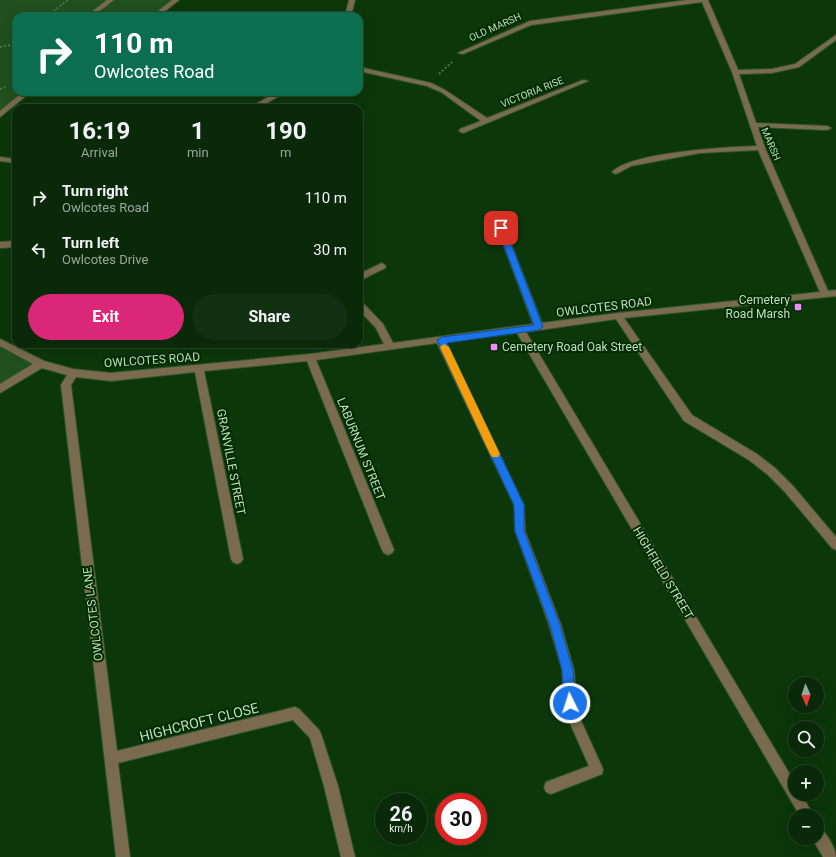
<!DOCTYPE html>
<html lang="en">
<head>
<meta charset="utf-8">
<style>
  :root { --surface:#092908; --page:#123112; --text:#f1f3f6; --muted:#99a69c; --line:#294529; --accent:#db2777 }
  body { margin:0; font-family:Roboto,sans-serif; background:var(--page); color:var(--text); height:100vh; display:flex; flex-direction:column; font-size:15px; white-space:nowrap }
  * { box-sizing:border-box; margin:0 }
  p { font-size:13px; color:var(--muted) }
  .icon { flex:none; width:22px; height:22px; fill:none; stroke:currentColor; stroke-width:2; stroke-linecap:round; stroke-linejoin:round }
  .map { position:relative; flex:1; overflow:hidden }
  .panel { position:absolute; left:12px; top:104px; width:351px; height:244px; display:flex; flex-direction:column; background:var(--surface); border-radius:12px; box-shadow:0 4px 16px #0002,0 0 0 1px var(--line) }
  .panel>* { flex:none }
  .banner { position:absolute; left:12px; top:12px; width:351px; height:84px; border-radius:12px; box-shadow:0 4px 16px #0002,0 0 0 1px var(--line); background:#0b6e4f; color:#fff; overflow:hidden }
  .needle { width:26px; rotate:177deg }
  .controls { position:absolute; left:788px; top:677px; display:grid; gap:8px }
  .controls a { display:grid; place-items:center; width:36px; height:36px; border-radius:50%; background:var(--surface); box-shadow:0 4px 16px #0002,0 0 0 1px var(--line); font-size:20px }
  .speed { position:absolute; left:375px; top:793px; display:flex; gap:8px; font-size:20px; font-weight:700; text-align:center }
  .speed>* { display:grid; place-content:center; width:52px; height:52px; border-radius:50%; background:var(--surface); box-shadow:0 4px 16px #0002,0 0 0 1px var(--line); line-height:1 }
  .speed small { font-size:10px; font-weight:400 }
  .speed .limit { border:6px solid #d22; background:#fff; color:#111 }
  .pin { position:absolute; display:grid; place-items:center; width:34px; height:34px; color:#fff; margin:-17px; border-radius:8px; box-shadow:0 2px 6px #0006 }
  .me { position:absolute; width:44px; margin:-22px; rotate:356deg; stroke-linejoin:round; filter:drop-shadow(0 0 3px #0008) }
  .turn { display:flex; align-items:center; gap:14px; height:84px; padding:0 16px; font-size:18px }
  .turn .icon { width:52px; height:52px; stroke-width:2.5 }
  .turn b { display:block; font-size:28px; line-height:34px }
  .eta { display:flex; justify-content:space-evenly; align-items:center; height:68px; text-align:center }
  .eta b { font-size:24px; font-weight:700; line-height:28px }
  .action { display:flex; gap:8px; margin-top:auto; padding:8px 16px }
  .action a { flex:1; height:46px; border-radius:24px; background:var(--accent); color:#fff; font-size:16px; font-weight:700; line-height:46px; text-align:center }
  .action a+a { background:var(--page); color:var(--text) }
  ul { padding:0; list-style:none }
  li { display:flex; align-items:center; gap:12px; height:52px; padding:0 16px }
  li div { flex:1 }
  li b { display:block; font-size:15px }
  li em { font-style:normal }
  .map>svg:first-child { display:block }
  .green { fill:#20501d }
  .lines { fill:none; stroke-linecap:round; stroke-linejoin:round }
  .minor-casing { stroke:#2d552b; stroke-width:2 }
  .path { stroke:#4e744d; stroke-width:2; stroke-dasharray:2 2; stroke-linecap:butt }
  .minor { fill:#7a6b4f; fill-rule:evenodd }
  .route { fill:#1a73e8; stroke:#114b97 }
  .slow { fill:#f59e0b }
  .poi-dot { fill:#ed8cfa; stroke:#012c01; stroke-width:1.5 }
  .labels { text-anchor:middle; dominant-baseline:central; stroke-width:4; stroke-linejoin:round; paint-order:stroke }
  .far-street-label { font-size:10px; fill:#c1debe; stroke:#012c01 }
  .poi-label { font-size:12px; fill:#c1debe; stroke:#012c01; text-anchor:end }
  .street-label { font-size:12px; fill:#c1debe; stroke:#012c01 }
  .near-street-label { font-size:14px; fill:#c1debe; stroke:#012c01 }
</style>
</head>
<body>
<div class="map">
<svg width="836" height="857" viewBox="0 0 836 857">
  <rect width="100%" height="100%" fill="#0c370b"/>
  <!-- green -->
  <g class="green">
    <polygon points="0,0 176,0 155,16 16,16 16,92 27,92 0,115"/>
    <polygon points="0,342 41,364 0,389"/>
  </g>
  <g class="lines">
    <!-- minor casing -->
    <g class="minor-casing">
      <g id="minor">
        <polygon points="107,0 114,0 93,16 86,16"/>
        <polygon points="172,0 179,0 159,16 152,16"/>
        <polygon points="349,0 355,0 351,16 345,16"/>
        <path d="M 687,0 L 708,0 L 738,70 L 772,69 L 795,64 L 836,35 L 836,40 L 799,67 L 772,73 L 739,74 L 756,123 L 827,126 L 831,128 L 827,130 L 758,127 L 765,148 L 828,291 L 836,290 L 836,296 L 624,318 L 692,415 L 757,454 L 775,468 L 793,486 L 836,537 L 836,550 L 832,548 L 785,492 L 767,474 L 749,460 L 684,421 L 616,319 L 526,332 L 795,783 L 795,794 L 801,794 L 814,816 L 800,816 L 517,333 L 446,342 L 524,505 L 525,531 L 561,625 L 574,670 L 577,712 L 603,769 L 602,774 L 551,794 L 546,792 L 544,787 L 546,782 L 589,766 L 565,712 L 562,670 L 549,625 L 515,531 L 514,505 L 437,343 L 316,360 L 394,550 L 392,553 L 388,555 L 384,553 L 382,550 L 307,361 L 204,371 L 243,559 L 241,562 L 237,564 L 233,562 L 231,559 L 195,372 L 111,381 L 76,377 L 71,385 L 117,751 L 295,707 L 299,709 L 319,730 L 321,734 L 338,786 L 355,857 L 341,857 L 324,786 L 310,738 L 293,720 L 118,763 L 130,857 L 116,857 L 61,385 L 67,375 L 42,368 L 0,393 L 0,384 L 33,364 L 0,346 L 0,339 L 44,361 L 73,369 L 111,373 L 310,354 L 384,344 L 376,328 L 359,310 L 359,301 L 362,302 L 383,324 L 393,343 L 533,324 L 497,228 L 501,225 L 505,228 L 542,323 L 618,313 L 820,292 L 758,150 L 700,153 L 631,166 L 616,174 L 612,172 C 631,152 727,147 757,146 L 732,72 L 702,2 L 531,25 L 463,54 L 458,53 L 530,21 Z"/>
        <polygon points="359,67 431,83 445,90 487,118 583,80 588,81 463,133 459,131 460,129 481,121 441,92 427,86 359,71"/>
        <polygon points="23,92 31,92 0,117 0,111"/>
        <polygon points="277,92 286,92 258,108 249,108"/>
        <polygon points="0,157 16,159 16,163 0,161"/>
        <polygon points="16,241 16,247 0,248 0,242"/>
        <polygon points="382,263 386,266 385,268 359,281 359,274"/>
        <path d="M 817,826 C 825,830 836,848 836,857 L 823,857 L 812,838 L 817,838 Z"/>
      </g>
    </g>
    <!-- path -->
    <g class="path">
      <polyline points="47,16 68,0"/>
      <polyline points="0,47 10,45 16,40"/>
      <polyline points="439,74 452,62"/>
      <polyline points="0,89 6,87"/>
    </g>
    <!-- minor -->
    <use href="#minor" class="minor"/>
  </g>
  <!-- route -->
  <polygon class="route" points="498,226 504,226 505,228 543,327 539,330 447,343 524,505 524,531 560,625 573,670 575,703 574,707 570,708 566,707 564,703 562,670 550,625 515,531 514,505 437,340 442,337 534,325 497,228"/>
  <!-- slow -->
  <polygon class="slow" points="444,344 449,347 500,454 498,457 492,457 490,454 440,347"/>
  <!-- markers -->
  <g class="poi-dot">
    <rect x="794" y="303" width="8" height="8" rx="2"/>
    <rect x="490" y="343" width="8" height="8" rx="2"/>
  </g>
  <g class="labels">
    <!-- far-street labels -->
    <g class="far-street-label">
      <text transform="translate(495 27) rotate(-24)">OLD MARSH</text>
      <text transform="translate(532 92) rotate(-22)">VICTORIA RISE</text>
      <text transform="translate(771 144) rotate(67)">MARSH</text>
    </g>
    <!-- poi labels -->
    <g class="poi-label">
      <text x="790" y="300">Cemetery<tspan x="790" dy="14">Road Marsh</tspan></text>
      <text x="502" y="347" text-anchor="start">Cemetery Road Oak Street</text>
    </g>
    <!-- street labels -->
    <g class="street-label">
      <text transform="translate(604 307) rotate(-7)">OWLCOTES ROAD</text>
      <text transform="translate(152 360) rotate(-4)">OWLCOTES ROAD</text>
      <text transform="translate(361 449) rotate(68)">LABURNUM STREET</text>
      <text transform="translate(231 462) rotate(79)">GRANVILLE STREET</text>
      <text transform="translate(663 573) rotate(59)">HIGHFIELD STREET</text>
      <text transform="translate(93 614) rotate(-97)">OWLCOTES LANE</text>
    </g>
    <!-- near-street labels -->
    <g class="near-street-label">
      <text transform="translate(199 722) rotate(-14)">HIGHCROFT CLOSE</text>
    </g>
  </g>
</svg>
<div class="controls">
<a><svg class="needle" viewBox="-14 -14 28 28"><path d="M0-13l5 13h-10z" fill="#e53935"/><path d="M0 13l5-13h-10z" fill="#99a69c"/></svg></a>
<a><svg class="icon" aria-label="search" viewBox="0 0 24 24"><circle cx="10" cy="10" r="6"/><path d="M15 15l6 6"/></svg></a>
<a>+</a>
<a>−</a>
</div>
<div class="speed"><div>26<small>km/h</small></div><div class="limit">30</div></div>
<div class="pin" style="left:501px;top:228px;background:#d93025"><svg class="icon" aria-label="arrive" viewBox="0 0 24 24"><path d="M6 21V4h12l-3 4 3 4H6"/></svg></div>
<svg class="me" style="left:570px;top:703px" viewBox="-20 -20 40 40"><circle r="17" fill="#1a73e8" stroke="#fff" stroke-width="3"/><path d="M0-11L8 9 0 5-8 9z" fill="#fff"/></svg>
<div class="banner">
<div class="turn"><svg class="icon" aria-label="right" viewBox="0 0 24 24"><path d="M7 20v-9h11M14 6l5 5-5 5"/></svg><div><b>110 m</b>Owlcotes Road</div></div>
</div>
<section class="panel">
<div class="eta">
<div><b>16:19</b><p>Arrival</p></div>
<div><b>1</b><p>min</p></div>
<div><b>190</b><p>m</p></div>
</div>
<ul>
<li><svg class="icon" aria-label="right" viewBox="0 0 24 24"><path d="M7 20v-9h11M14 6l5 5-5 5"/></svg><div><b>Turn right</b><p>Owlcotes Road</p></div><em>110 m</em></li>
<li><svg class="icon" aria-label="left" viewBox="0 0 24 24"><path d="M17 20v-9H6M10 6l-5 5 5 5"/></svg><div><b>Turn left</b><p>Owlcotes Drive</p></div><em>30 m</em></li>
</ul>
<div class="action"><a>Exit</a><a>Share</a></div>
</section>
</div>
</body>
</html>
